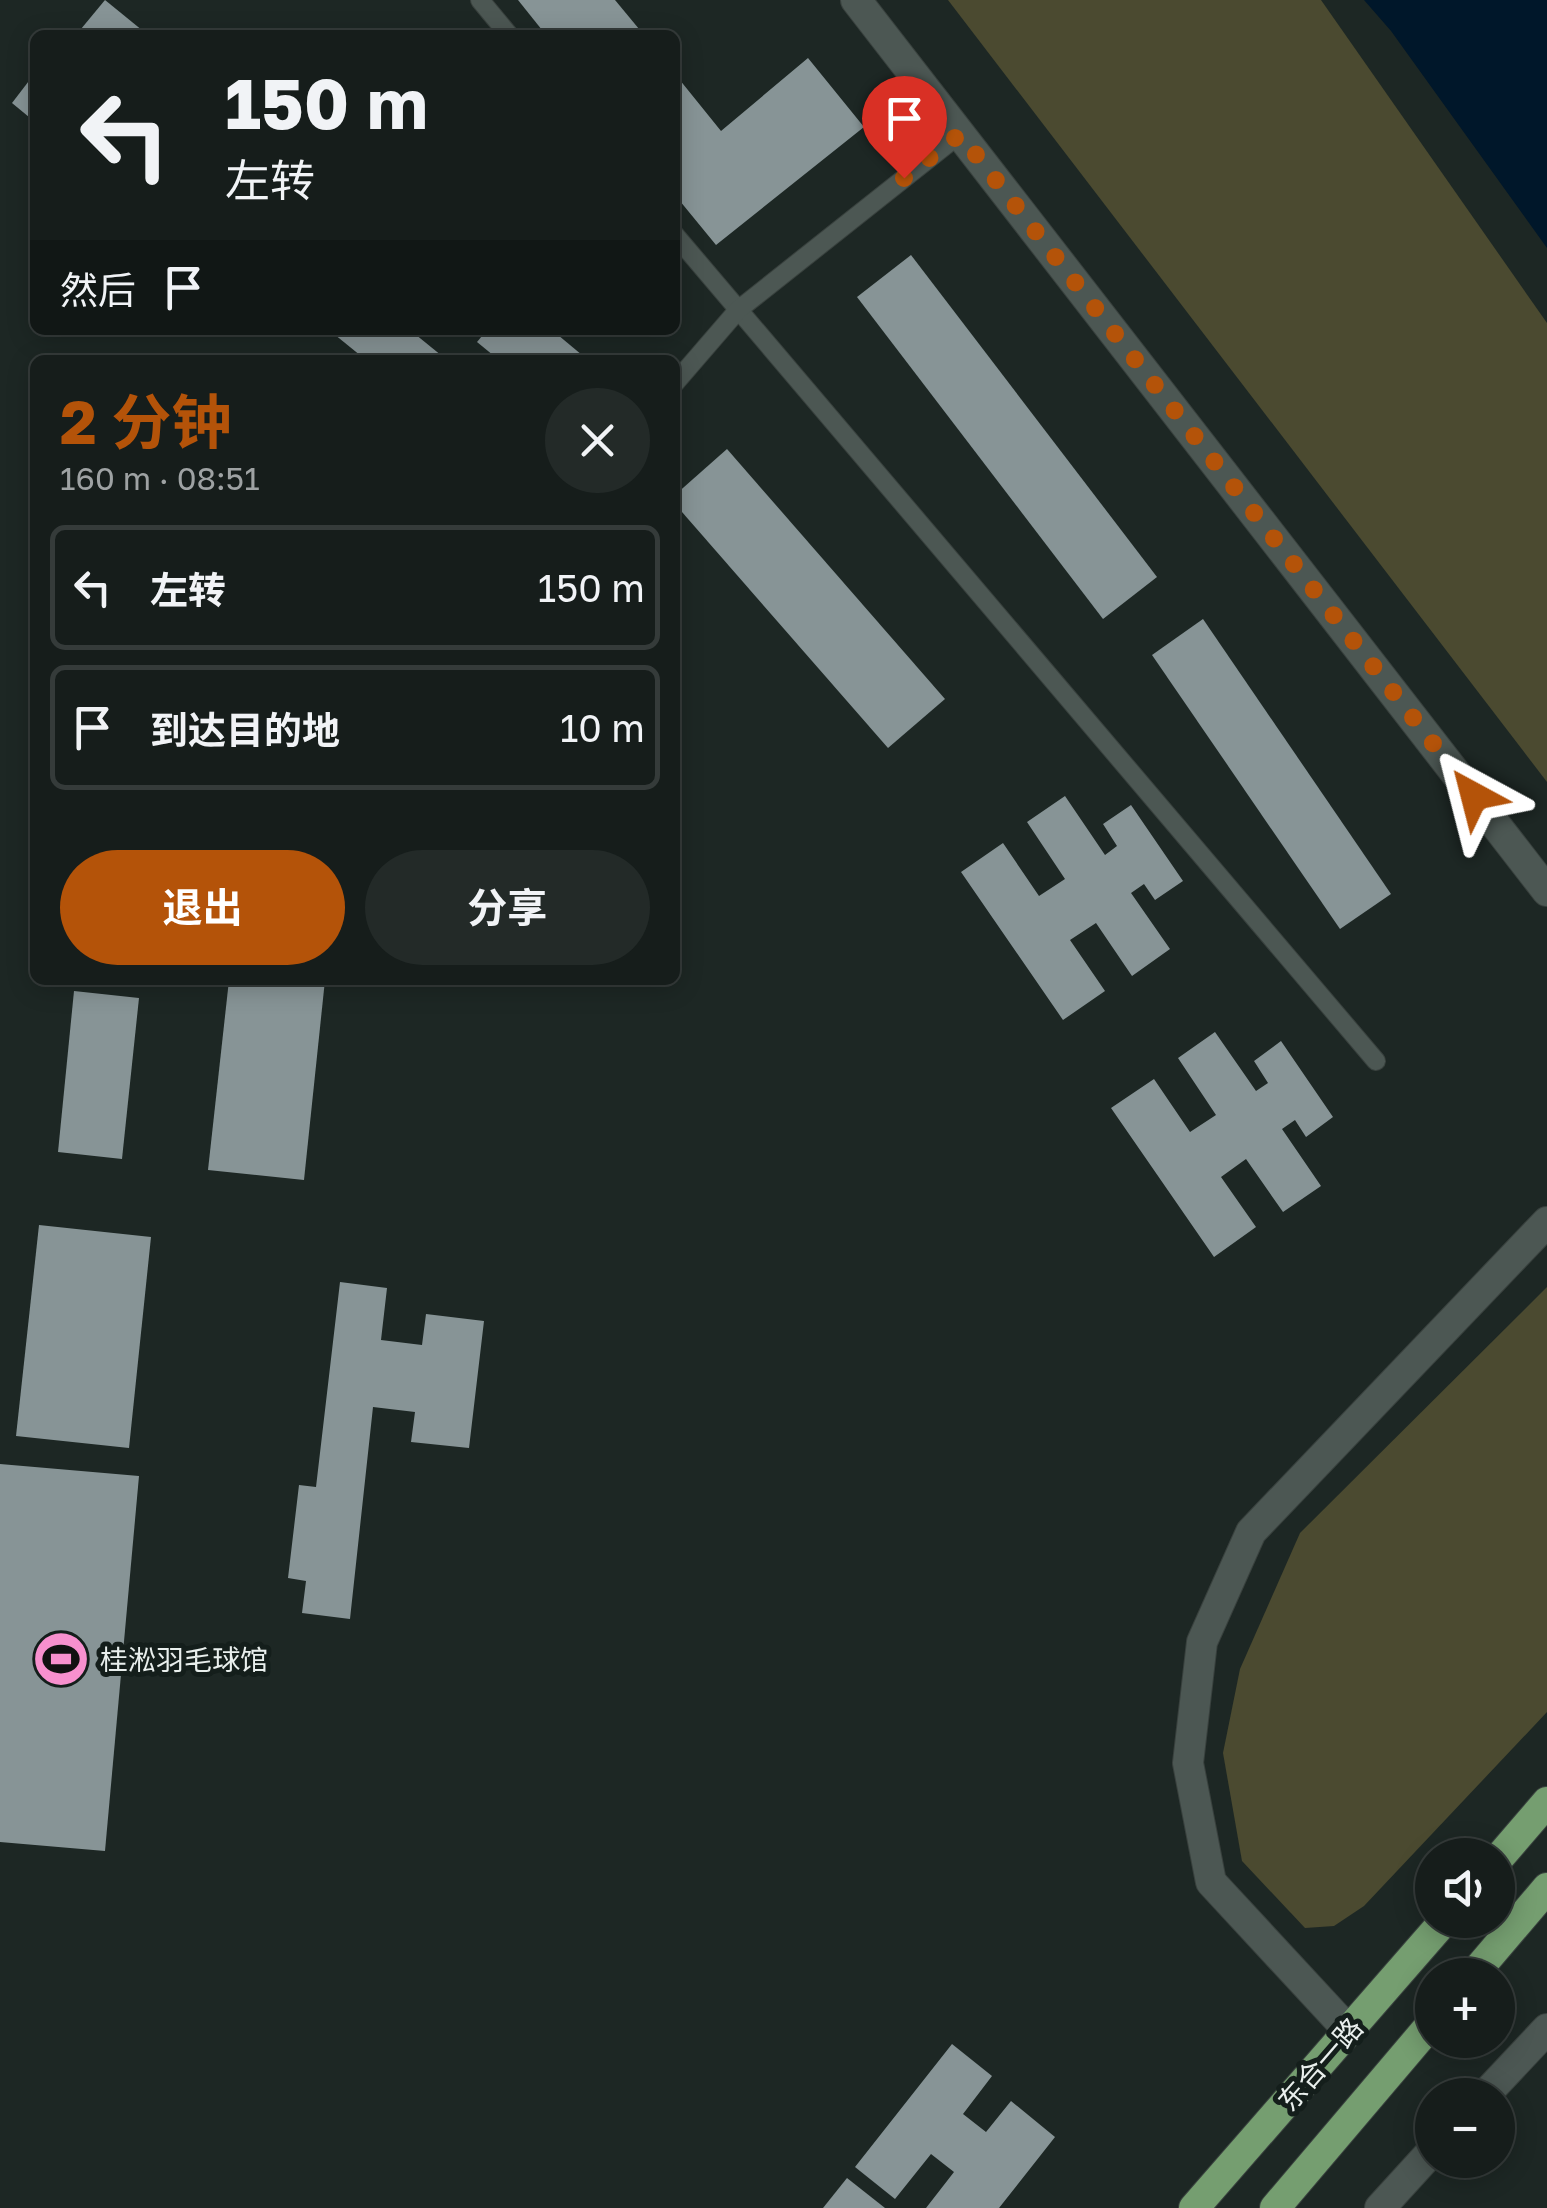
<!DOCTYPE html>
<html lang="zh">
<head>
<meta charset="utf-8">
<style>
  :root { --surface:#161d1b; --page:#232a28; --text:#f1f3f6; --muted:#9ea2a3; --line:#353b3a; --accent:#b45309 }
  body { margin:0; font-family:"Golos Text","Noto Sans SC",sans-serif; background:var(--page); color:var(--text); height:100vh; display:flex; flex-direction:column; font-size:38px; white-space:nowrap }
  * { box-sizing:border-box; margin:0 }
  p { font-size:32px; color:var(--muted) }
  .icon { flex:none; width:55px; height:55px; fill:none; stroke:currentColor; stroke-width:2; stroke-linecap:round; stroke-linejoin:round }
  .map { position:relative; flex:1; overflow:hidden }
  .details { position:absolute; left:30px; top:355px; width:650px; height:630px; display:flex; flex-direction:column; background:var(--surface); border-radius:15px; box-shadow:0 5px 25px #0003,0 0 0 2px var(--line) }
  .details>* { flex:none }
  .guide { position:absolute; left:30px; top:30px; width:650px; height:305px; border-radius:15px; box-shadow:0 5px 25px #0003,0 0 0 2px var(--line); background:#161d1b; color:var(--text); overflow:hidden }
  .tools { position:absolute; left:1415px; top:1838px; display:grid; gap:20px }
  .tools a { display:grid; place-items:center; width:100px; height:100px; border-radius:50%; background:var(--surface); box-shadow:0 5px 25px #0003,0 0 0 2px var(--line); font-size:50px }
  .pin { position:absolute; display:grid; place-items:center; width:85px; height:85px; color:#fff; margin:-102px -42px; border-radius:50% 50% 50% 0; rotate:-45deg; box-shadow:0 0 10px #0007 }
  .pin .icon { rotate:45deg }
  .me { position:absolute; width:110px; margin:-55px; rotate:322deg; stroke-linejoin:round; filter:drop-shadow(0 0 8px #0008) }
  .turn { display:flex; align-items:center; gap:35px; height:210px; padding:0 30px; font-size:45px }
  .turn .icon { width:130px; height:130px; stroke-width:2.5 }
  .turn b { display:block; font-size:70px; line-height:85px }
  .then { display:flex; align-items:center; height:95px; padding:0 30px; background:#0003; gap:20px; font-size:38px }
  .round { display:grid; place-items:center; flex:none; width:105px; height:105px; border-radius:52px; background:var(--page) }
  .summary { display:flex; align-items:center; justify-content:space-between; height:170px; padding:0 30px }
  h1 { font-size:60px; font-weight:700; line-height:75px; color:var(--accent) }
  .action { display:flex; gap:20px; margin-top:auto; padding:20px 30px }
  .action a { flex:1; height:115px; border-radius:60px; background:var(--accent); color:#fff; font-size:40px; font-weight:700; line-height:115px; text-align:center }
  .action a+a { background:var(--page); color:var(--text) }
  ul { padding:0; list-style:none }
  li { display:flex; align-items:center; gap:30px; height:125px; margin:0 20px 15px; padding:0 10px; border:5px solid var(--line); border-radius:15px }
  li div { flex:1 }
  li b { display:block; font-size:38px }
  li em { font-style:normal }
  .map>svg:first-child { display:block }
  .green { fill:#4b4a30 }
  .water { fill:#00172a }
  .building { fill:#879496 }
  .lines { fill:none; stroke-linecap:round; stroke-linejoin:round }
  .lane-casing { stroke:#39413e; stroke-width:20 }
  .secondary-casing { stroke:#39413e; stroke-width:32 }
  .primary-casing { stroke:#39413e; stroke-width:32 }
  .lane { stroke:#4c5753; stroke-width:18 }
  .secondary { stroke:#4c5753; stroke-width:30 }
  .primary { stroke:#759e70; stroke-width:30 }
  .route { stroke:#b45309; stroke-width:18; stroke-dasharray:0 32.4 }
  .labels { text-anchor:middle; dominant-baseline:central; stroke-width:10; stroke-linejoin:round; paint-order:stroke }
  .poi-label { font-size:28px; fill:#e9efed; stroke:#141e1b; text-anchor:start }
  .street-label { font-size:28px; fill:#e9efed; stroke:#141e1b }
</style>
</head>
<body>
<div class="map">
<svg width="1547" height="2208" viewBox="0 0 1547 2208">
  <rect width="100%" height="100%" fill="#1d2724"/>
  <!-- green -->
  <g class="green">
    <polygon points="948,0 1321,0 1547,323 1547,782"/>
    <polygon points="1547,1287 1547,1712 1364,1906 1334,1926 1305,1928 1242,1861 1223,1753 1240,1669 1300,1533"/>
  </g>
  <!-- water -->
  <polygon class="water" points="1364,0 1547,0 1547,248 1391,31"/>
  <!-- building -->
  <g class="building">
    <polygon points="105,0 148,35 76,35"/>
    <polygon points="518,0 615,0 644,35 546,35"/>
    <polygon points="808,58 864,127 716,245 675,195 675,74 721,131"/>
    <polygon points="35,73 35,122 12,103"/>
    <polygon points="911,255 1157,577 1103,619 857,297"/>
    <polygon points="329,330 410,330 447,360 366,360"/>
    <polygon points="487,330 552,330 588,360 499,360 477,342"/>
    <polygon points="727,449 945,699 888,748 675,504 675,495"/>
    <polygon points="1203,619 1391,894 1340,929 1152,655"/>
    <polygon points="1065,796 1105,855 1117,846 1103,824 1131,805 1183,881 1155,900 1144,884 1131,893 1170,949 1132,976 1096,923 1070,940 1105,991 1063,1020 961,872 1003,843 1039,896 1065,879 1027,822"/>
    <polygon points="229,980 325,980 304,1180 208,1170"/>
    <polygon points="74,991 139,998 122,1159 58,1152"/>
    <polygon points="1215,1032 1256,1091 1268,1083 1254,1061 1281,1041 1333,1117 1306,1137 1295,1120 1282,1129 1321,1186 1283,1212 1246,1159 1221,1177 1256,1227 1214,1257 1111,1108 1154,1079 1190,1132 1216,1115 1178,1058"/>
    <polygon points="39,1225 151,1237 129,1448 16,1436"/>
    <polygon points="340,1282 387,1288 381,1340 422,1345 426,1314 484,1321 469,1448 411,1442 415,1412 373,1407 350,1619 302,1613 306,1581 288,1578 299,1485 316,1487"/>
    <polygon points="0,1464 139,1476 105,1851 0,1842"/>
    <polygon points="952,2044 992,2076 963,2114 986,2132 1011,2101 1055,2137 999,2208 926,2208 954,2172 931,2154 895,2199 855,2167"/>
    <polygon points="847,2178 885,2208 823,2208"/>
  </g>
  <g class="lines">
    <!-- lane casing -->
    <g class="lane-casing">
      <g id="lane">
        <polyline points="480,0 509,35"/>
        <polyline points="675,235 1376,1061"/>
        <polyline points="675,383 738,310 960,134"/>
      </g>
    </g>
    <!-- secondary casing -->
    <g class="secondary-casing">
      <g id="secondary">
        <polyline points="856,0 1547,891"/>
        <polyline points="1349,2031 1211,1882 1188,1763 1202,1642 1251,1532 1547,1222"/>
        <polyline points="1485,2095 1547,2029"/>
        <polyline points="1380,2208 1432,2151"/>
      </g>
    </g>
    <!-- primary casing -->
    <g class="primary-casing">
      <g id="primary">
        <polyline points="1498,1859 1547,1802"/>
        <polyline points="1473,1975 1547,1888"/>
        <polyline points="1194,2208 1445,1920"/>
        <polyline points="1275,2208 1432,2023"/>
      </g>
    </g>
    <!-- lane -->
    <use href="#lane" class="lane"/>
    <!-- secondary -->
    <use href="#secondary" class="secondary"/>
    <!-- primary -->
    <use href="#primary" class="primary"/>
  </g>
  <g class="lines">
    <!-- route -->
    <polyline class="route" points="904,178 960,134 1474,796"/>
  </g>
  <!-- icons -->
  <defs>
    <g id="stadium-disc" transform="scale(2.875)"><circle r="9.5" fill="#f790ce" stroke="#141e1b"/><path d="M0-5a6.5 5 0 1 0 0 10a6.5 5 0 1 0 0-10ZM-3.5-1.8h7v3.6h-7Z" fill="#111"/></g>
  </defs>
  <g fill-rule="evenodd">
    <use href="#stadium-disc" x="61" y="1659"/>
  </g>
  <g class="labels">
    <!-- poi labels -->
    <g class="poi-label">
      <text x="100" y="1659">桂淞羽毛球馆</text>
    </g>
    <!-- street labels -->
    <g class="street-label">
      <text transform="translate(1320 2064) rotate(-49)">东合一路</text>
    </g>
  </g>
</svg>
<div class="tools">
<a><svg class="icon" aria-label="sound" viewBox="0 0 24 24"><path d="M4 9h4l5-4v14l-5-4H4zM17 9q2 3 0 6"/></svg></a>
<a>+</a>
<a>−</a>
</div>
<div class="pin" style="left:904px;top:178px;background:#d93025"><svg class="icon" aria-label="arrive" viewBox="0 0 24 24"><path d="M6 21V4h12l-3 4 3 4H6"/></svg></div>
<svg class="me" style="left:1474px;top:796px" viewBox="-20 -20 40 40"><path d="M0-17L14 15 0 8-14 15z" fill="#b45309" stroke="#fff" stroke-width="4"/></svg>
<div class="guide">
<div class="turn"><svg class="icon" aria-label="left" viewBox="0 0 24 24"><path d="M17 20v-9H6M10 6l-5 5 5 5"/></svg><div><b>150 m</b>左转</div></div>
<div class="then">然后<svg class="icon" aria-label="arrive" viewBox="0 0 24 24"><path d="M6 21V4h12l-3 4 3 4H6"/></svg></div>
</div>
<section class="details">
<div class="summary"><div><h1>2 分钟</h1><p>160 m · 08:51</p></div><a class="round"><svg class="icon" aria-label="close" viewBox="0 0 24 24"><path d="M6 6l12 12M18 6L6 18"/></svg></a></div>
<ul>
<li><svg class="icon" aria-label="left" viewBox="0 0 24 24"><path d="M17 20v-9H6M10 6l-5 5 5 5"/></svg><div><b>左转</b></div><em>150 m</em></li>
<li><svg class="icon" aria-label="arrive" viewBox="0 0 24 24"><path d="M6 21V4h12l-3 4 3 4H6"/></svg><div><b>到达目的地</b></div><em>10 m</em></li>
</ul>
<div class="action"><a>退出</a><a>分享</a></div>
</section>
</div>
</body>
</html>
